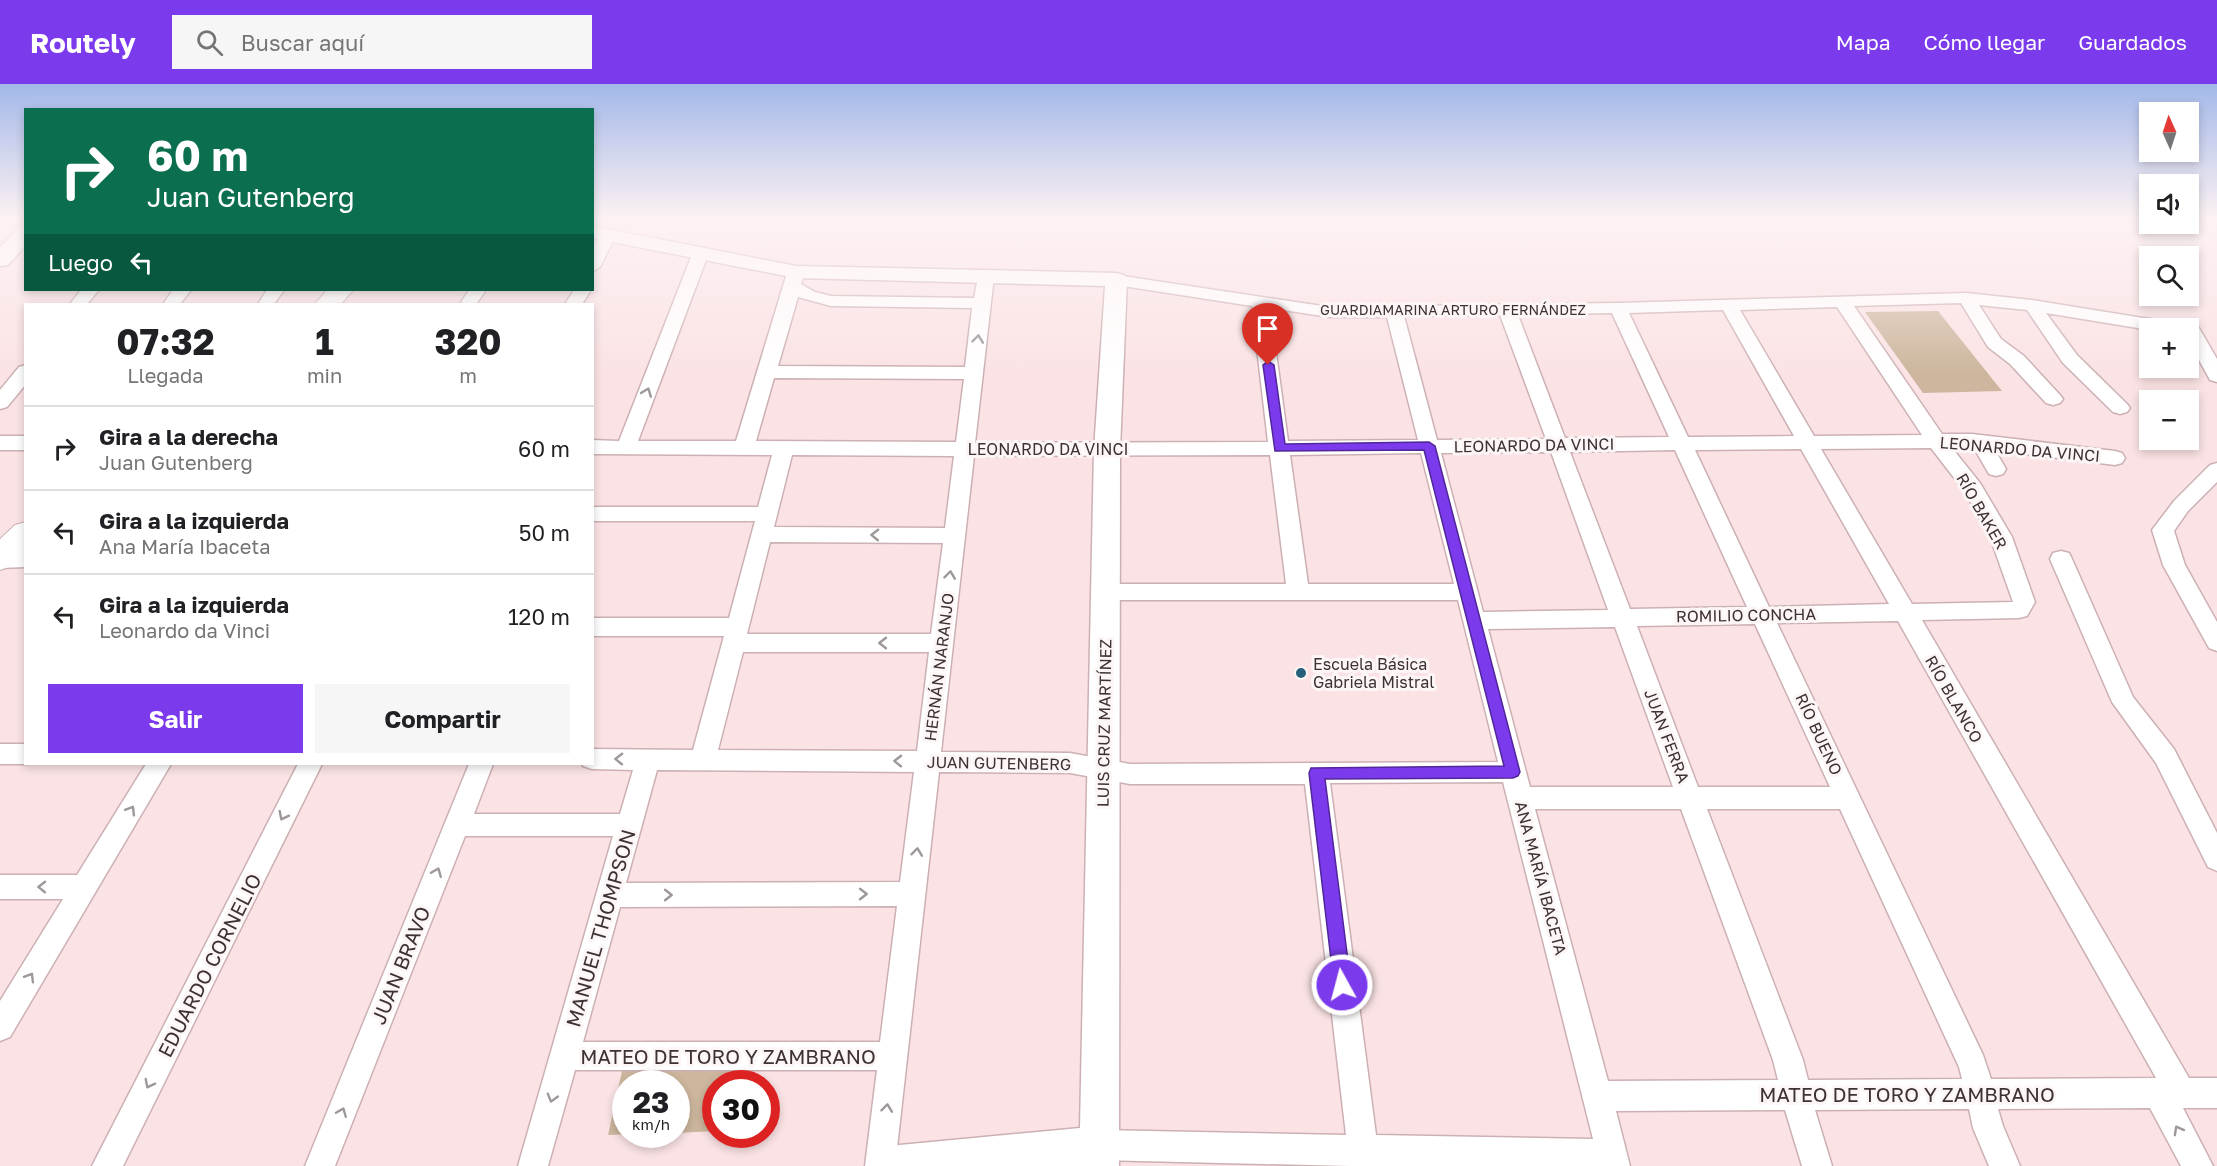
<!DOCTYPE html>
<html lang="es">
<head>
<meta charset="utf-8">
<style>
  :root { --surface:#fff; --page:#f6f6f6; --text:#202124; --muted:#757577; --line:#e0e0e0; --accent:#7c3aed }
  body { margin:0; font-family:"Golos Text",sans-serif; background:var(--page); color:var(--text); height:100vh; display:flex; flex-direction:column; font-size:22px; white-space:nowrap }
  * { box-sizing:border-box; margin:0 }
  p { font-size:20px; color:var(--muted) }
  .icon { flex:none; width:33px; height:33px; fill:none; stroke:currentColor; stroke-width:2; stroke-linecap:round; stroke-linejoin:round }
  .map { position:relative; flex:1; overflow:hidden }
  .details { position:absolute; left:24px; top:219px; width:570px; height:462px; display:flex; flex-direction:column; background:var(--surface); border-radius:0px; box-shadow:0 3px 9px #0003 }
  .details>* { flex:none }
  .banner { position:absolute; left:24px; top:24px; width:570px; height:183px; border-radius:0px; box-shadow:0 3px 9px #0003; background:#0b6e4f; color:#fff; overflow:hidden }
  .needle { width:39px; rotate:357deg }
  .tools { position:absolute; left:2139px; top:18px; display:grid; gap:12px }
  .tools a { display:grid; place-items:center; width:60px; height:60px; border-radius:0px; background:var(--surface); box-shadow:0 3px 9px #0003; font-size:30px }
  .speed { position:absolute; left:612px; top:986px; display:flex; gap:12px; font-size:30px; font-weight:700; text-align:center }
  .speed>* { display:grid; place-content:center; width:78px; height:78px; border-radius:50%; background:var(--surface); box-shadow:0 3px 9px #0003; line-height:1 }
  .speed small { font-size:15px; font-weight:400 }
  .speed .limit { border:9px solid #d22; background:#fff; color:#111 }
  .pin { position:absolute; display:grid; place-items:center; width:51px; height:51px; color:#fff; margin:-62px -26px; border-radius:50% 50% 50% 0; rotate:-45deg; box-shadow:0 0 6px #0007 }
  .pin .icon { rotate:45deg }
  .me { position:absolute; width:66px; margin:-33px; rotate:353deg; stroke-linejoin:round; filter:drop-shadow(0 0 4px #0008) }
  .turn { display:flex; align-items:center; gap:21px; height:126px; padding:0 24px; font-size:27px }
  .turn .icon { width:78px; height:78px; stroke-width:2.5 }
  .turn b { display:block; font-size:42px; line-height:51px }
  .then { display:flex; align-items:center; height:57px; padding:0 24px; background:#0003; gap:12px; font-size:22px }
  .eta { display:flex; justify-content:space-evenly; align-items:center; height:102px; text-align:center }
  .eta b { font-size:36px; font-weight:700; line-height:42px }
  .action { display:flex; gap:12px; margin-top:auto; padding:12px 24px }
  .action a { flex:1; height:69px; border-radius:0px; background:var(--accent); color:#fff; font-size:24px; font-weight:700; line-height:69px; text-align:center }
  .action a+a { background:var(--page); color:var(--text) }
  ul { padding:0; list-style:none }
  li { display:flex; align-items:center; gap:18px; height:84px; padding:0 24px; border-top:2px solid var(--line) }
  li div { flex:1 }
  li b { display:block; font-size:22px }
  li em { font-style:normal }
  header { display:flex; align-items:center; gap:36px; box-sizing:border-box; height:84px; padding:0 30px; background:var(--accent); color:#fff }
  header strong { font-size:28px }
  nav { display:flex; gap:33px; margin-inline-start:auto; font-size:21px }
  .search { width:420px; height:54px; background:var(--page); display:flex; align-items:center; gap:15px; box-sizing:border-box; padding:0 21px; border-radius:0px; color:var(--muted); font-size:22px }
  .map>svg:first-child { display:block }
  .green { fill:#cdb69d }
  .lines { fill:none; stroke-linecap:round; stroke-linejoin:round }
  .minor-casing { stroke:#ccb0b3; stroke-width:3 }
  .tertiary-casing { stroke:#ccb0b3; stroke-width:3 }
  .secondary-casing { stroke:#ccb0b3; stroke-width:2 }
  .minor { fill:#fff; fill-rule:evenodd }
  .tertiary { fill:#fff; fill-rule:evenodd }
  .secondary { fill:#fff; fill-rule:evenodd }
  .oneway { stroke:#9e9899 }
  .route { fill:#7c3aed; stroke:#51269a; stroke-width:1.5 }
  .poi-dot { fill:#285f7a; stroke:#fcf6f6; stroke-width:2 }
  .labels { text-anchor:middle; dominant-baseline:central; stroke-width:6; stroke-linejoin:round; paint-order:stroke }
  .far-street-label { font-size:14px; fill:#3e3233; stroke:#fcf6f6 }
  .street-label { font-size:16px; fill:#3e3233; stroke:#fcf6f6 }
  .poi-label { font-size:16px; fill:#3e3233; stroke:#fcf6f6; text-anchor:start }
  .near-street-label { font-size:20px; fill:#3e3233; stroke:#fcf6f6 }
</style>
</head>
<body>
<header>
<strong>Routely</strong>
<div class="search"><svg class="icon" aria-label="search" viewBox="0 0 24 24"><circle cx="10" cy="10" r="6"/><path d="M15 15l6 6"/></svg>Buscar aquí</div>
<nav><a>Mapa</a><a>Cómo llegar</a><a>Guardados</a></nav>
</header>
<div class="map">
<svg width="2217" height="1082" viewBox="0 0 2217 1082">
  <rect width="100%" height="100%" fill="#fbe3e5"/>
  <!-- green -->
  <g class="green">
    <polygon points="1938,227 2002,307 1923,309 1865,228"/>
    <polygon points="742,986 739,999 716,999 715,1047 677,1049 676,999 626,999 626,1050 632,1050 608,1051 622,987"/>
  </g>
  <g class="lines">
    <!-- minor casing -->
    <g class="minor-casing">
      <g id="minor">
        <polygon points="608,146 616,151 600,183 592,188 592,165 602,147"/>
        <path d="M 701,163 L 709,168 L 638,357 L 736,357 L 787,189 L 790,185 L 802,185 L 805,189 L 801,200 L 815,208 L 831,212 L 974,214 L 979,188 L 991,188 L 994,192 L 975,359 L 1268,358 L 1252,222 L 1110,200 L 1107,196 L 1110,192 L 1116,191 L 1329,223 L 1618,219 L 1966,209 L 2032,216 L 2180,240 L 2183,244 L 2150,246 L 2046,229 L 2077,271 L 2127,320 L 2130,324 L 2127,328 L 2120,330 L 2113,328 L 2063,279 L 2027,226 L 1979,221 L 2001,255 L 2024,272 L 2060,311 L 2063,315 L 2060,319 L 2053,321 L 2046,319 L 2010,280 L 1988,263 L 1961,219 L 1854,222 L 1942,350 L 1972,350 L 2115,367 L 2122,369 L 2125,374 L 2122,379 L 2115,381 L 1995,366 L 2006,385 L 2003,390 L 1996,392 L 1989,390 L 1974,364 L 1952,364 L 1980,399 L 2012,453 L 2035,518 L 2027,532 L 2019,534 L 1922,536 L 2189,994 L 2217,994 L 2217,1024 L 2183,1024 L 2213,1082 L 2181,1082 L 2150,1024 L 1998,1025 L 2003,1042 L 2020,1082 L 1989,1082 L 1973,1044 L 1969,1025 L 1815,1026 L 1832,1082 L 1802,1082 L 1785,1026 L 1616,1027 L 1630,1082 L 1350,1082 L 1099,1076 L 1088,1072 L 1084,1061 L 1088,1050 L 1099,1046 L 1346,1051 L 1305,700 L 1130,700 L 1070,689 L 939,688 L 895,1082 L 865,1082 L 877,986 L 575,986 L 548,1082 L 518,1082 L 613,752 L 465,752 L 335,1082 L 305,1082 L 469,680 L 493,680 L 474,730 L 620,730 L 633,686 L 592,685 L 583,682 L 582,680 L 592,680 L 592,665 L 693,666 L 724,552 L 592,552 L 592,534 L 729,534 L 755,437 L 592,437 L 592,423 L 758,423 L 772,371 L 592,370 L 592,356 L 619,357 L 693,168 ZM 798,213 L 831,222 L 972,224 L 965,283 L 778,282 ZM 1837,223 L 1922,351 L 1814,352 L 1740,226 ZM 1270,224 L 1329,233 L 1387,233 L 1418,356 L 1288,357 ZM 1723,226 L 1794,352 L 1688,353 L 1629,229 ZM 1612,229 L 1669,353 L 1565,354 L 1518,231 ZM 1500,231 L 1546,355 L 1437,356 L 1404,232 ZM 774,294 L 964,295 L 956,358 L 756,357 ZM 1931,364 L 1965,408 L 1990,453 L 2013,518 L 1912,520 L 1821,365 ZM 1801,365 L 1889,520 L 1769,523 L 1695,366 ZM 1675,366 L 1747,523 L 1630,525 L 1570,368 ZM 1551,368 L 1608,526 L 1483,528 L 1441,369 ZM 1421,369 L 1454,500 L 1308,500 L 1290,371 ZM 792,371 L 954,372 L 945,444 L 774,443 ZM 1270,371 L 1286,500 L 1106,500 L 1098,502 L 1095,508 L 1098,514 L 1106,516 L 1458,516 L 1498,678 L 1130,680 L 1070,669 L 941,668 L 974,372 ZM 770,458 L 943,459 L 931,550 L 747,550 ZM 1898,537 L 2156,994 L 1991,995 L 1983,971 L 1777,539 ZM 1755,540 L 1830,703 L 1698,703 L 1637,542 ZM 1615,543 L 1673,703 L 1530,703 L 1488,545 ZM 743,568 L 929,568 L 917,667 L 718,666 ZM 657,686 L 914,688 L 900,798 L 626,799 ZM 1503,698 L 1593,1055 L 1376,1051 L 1330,699 ZM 1535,725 L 1681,725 L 1773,976 L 1778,996 L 1608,997 ZM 1707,725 L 1840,725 L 1959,983 L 1962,995 L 1808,996 L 1803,976 ZM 897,822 L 880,958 L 583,958 L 620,823 Z"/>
        <polygon points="81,206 99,206 87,220 70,220"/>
        <polygon points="173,206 191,206 180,220 163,220"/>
        <polygon points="267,206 284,206 274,220 258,220"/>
        <polygon points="469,206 486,206 476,220 460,220"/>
        <polygon points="574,206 591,206 582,220 565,220"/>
        <polygon points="2193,242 2199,244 2217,275 2217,298 2210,296 2188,256 2188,244 2186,244"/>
        <polygon points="26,281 26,300 7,323 0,325 0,306 19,283"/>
        <rect x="0" y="352" width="26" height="14"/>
        <polygon points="2217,379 2217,398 2188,427 2174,447 2185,481 2217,538 2217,567 2209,564 2163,481 2152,446 2174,417 2210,381"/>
        <polygon points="26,467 26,483 0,484 0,468"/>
        <polygon points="2061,467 2069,469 2072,475 2133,613 2174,665 2217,749 2217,787 2208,783 2156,679 2112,618 2050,475 2053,469"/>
        <polygon points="0,660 26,660 26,680 28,680 0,680"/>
        <polygon points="146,680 171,680 10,953 0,957 0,917 63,815 0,815 0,791 77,791"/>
        <polygon points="298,680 322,680 123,1082 92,1082"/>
      </g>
    </g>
    <!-- tertiary casing -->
    <g class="tertiary-casing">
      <g id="tertiary">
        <polygon points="26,142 26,161 8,181 0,182 0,163 19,144"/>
        <polygon points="592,142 796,182 1116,189 1124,191 1127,196 1120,366 1119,1082 869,1082 875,1068 889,1062 1080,1044 1094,366 1105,202 796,194 592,154"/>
      </g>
    </g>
    <!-- secondary casing -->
    <g class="secondary-casing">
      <g id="secondary">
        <polygon points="327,206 353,206 341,220 315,220"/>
        <polygon points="26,438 26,468 11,482 0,486 0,455 15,441"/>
      </g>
    </g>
    <!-- minor -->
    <use href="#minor" class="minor"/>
    <!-- tertiary -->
    <use href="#tertiary" class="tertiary"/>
    <!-- secondary -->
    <use href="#secondary" class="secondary"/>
  </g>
  <!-- one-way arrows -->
  <defs><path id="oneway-chevron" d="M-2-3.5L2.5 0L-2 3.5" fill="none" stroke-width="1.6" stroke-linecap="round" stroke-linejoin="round" transform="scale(1.5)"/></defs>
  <g class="oneway">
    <use href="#oneway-chevron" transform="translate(978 255) rotate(-83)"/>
    <use href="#oneway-chevron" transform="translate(647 308) rotate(-69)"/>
    <use href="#oneway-chevron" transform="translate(875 451) rotate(-179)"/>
    <use href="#oneway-chevron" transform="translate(950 491) rotate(-83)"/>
    <use href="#oneway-chevron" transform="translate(883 559) rotate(-180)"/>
    <use href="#oneway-chevron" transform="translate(619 675) rotate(-179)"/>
    <use href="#oneway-chevron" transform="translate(898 677) rotate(-179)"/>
    <use href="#oneway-chevron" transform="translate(131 726) rotate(-59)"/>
    <use href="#oneway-chevron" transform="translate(283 732) rotate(117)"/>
    <use href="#oneway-chevron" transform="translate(917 768) rotate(-83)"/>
    <use href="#oneway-chevron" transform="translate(437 788) rotate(-68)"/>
    <use href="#oneway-chevron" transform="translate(42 803) rotate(-179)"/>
    <use href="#oneway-chevron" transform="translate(863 810)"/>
    <use href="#oneway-chevron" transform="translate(668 811)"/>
    <use href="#oneway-chevron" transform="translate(30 893) rotate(-59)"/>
    <use href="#oneway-chevron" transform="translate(149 1000) rotate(117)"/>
    <use href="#oneway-chevron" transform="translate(552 1014) rotate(106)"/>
    <use href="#oneway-chevron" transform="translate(887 1024) rotate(-83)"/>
    <use href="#oneway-chevron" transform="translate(342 1028) rotate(-68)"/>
    <use href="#oneway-chevron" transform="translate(2178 1046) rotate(-119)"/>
  </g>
  <!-- sky -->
  <linearGradient id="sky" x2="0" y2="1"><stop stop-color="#a3b8e9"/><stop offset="0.47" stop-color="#fdf2f3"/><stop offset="1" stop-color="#fdf2f3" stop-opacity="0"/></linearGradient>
  <rect width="2217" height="288" fill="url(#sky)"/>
  <!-- route -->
  <polygon class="route" points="1268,277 1274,281 1285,360 1429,358 1435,362 1520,688 1518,692 1513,694 1325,695 1351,901 1349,907 1342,909 1336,907 1334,901 1309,689 1311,684 1504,682 1424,366 1275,367 1263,281"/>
  <!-- markers -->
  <circle class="poi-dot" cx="1301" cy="589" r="6"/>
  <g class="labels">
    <!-- far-street labels -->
    <g class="far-street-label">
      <text x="1453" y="225">GUARDIAMARINA ARTURO FERNÁNDEZ</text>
    </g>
    <!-- street labels -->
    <g class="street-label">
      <text transform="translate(1534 361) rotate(-1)">LEONARDO DA VINCI</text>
      <text x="1048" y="365">LEONARDO DA VINCI</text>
      <text transform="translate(2020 365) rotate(5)">LEONARDO DA VINCI</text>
      <text transform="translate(1982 427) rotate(60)">RÍO BAKER</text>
      <text transform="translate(1746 531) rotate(-1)">ROMILIO CONCHA</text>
      <text transform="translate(939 583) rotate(-83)">HERNÁN NARANJO</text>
      <text transform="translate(1954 615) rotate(60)">RÍO BLANCO</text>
      <text transform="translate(1104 639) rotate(-89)">LUIS CRUZ MARTÍNEZ</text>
      <text transform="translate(1819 650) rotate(65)">RÍO BUENO</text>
      <text transform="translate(1667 652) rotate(69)">JUAN FERRA</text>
      <text transform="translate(999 679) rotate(1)">JUAN GUTENBERG</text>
      <text transform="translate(1541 794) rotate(75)">ANA MARÍA IBACETA</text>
    </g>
    <!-- poi labels -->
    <g class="poi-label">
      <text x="1313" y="580">Escuela Básica<tspan x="1313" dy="18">Gabriela Mistral</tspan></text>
    </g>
    <!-- near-street labels -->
    <g class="near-street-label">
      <text transform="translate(600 844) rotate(-74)">MANUEL THOMPSON</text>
      <text transform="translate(209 881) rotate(-63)">EDUARDO CORNELIO</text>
      <text transform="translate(400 881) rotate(-68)">JUAN BRAVO</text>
      <text x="728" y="972">MATEO DE TORO Y ZAMBRANO</text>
      <text x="1907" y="1010">MATEO DE TORO Y ZAMBRANO</text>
    </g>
  </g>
</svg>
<div class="tools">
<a><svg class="needle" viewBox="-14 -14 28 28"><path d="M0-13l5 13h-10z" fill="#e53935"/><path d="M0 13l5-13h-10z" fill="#757577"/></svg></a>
<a><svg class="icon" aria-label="sound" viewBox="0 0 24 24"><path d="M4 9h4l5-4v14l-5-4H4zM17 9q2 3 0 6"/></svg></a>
<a><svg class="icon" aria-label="search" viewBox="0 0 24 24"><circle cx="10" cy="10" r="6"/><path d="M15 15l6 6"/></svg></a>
<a>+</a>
<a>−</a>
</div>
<div class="speed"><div>23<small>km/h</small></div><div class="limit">30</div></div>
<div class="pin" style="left:1268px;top:281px;background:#d93025"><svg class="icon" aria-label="arrive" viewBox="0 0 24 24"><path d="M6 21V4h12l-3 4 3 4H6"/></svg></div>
<svg class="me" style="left:1342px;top:901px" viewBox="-20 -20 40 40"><circle r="17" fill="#7c3aed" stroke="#fff" stroke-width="3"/><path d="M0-11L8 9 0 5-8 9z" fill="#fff"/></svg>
<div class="banner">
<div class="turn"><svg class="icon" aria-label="right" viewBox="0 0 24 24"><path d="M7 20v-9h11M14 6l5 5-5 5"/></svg><div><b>60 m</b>Juan Gutenberg</div></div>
<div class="then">Luego<svg class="icon" aria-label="left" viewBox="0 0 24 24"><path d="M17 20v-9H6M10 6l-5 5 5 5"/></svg></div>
</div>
<section class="details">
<div class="eta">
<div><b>07:32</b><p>Llegada</p></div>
<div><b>1</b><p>min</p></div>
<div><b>320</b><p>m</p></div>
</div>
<ul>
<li><svg class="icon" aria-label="right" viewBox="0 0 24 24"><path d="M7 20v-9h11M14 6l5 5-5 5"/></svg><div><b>Gira a la derecha</b><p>Juan Gutenberg</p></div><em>60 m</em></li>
<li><svg class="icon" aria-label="left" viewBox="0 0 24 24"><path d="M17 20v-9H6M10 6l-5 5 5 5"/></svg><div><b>Gira a la izquierda</b><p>Ana María Ibaceta</p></div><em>50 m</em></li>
<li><svg class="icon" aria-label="left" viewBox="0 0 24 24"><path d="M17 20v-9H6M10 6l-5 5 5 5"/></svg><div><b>Gira a la izquierda</b><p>Leonardo da Vinci</p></div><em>120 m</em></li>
</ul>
<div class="action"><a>Salir</a><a>Compartir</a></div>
</section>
</div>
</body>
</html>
